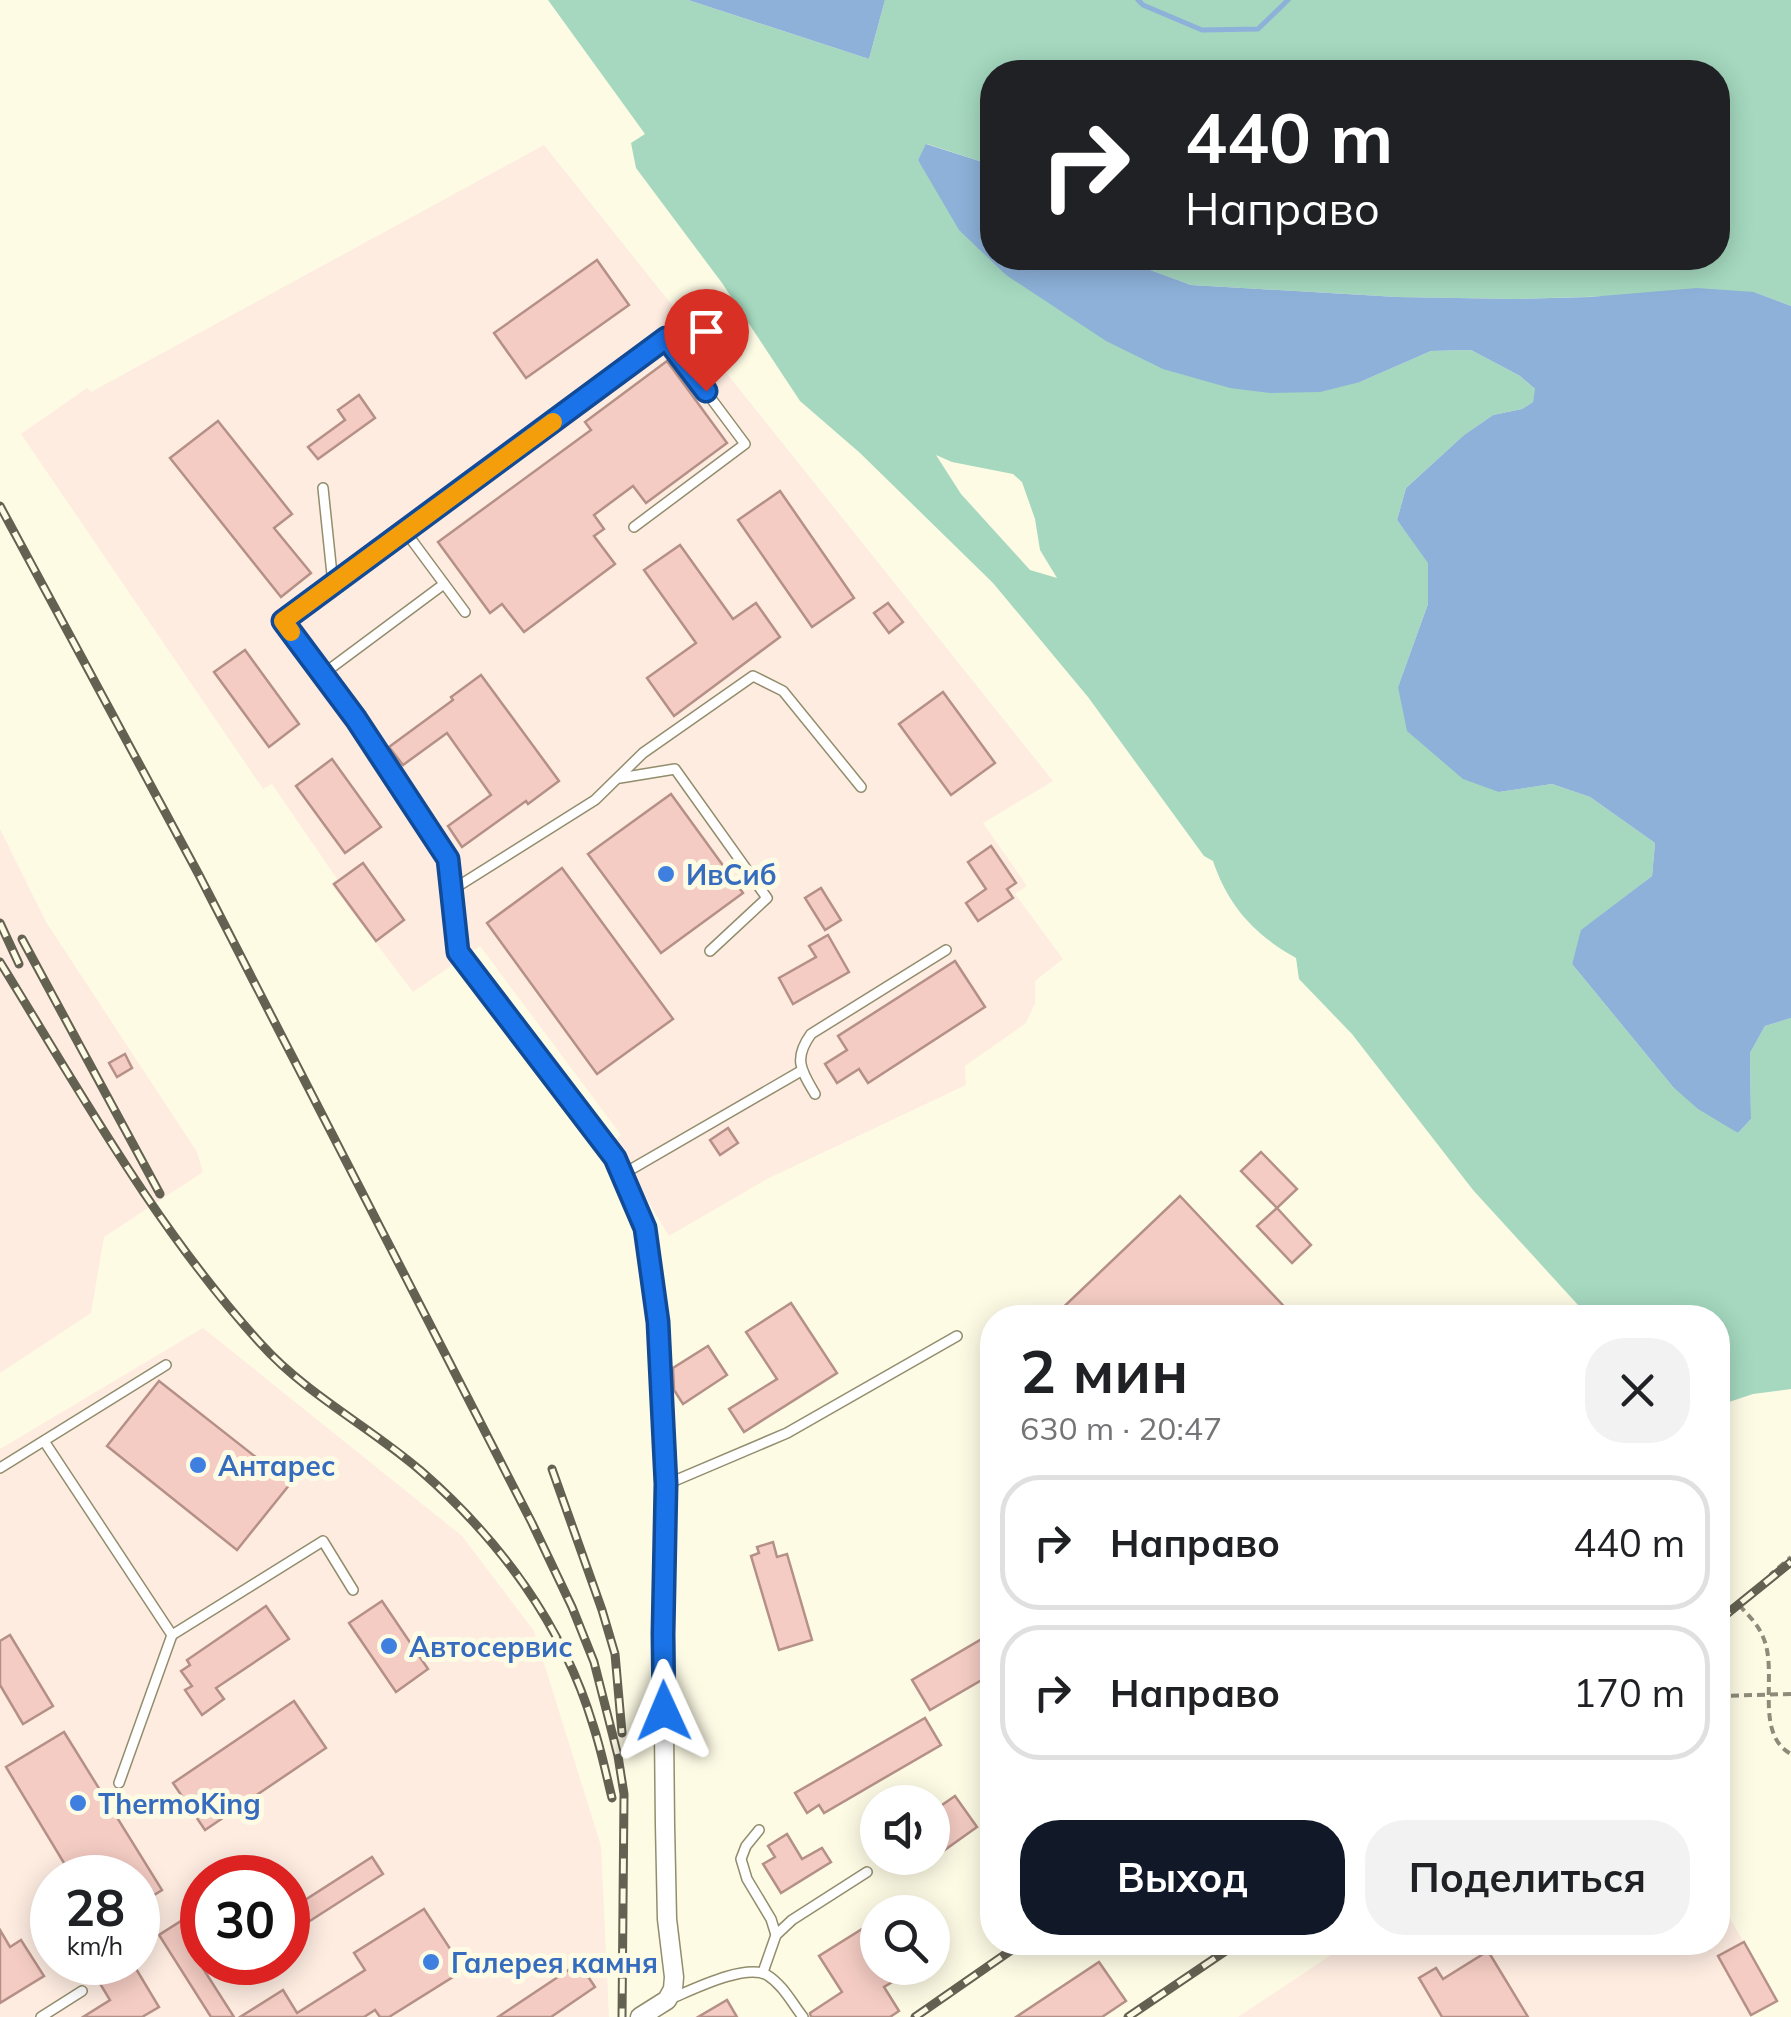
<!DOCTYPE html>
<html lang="ru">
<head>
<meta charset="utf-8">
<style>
  :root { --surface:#fff; --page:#f2f2f2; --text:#202124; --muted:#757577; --line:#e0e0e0; --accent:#111827 }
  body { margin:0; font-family:Mulish,sans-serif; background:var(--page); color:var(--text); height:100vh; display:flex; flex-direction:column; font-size:38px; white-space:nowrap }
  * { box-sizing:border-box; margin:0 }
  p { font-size:32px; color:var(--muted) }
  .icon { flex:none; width:55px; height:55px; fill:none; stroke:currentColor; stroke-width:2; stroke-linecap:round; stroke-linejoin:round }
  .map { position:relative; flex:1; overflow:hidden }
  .sheet { position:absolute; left:980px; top:1305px; width:750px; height:650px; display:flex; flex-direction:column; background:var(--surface); border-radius:40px; box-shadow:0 5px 25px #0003 }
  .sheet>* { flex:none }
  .top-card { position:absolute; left:980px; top:60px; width:750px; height:210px; border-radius:40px; box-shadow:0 5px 25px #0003; background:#202124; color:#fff; overflow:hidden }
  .controls { position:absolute; left:860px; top:1785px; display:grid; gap:20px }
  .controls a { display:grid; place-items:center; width:90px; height:90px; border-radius:50%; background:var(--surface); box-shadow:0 5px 25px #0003; font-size:50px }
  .speed { position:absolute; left:30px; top:1855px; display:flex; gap:20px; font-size:50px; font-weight:700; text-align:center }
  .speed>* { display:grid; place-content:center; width:130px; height:130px; border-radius:50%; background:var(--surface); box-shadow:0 5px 25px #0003; line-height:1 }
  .speed small { font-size:25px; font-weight:400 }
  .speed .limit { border:15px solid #d22; background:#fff; color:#111 }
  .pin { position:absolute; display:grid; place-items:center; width:85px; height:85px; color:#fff; margin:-102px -42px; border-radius:50% 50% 50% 0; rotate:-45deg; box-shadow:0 0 10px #0007 }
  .pin .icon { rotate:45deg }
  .me { position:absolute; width:110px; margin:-55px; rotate:359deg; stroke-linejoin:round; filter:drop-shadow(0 0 8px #0008) }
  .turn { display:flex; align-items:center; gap:35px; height:210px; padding:0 40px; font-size:45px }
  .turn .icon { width:130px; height:130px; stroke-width:2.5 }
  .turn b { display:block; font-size:70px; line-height:85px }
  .round { display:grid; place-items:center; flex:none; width:105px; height:105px; border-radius:40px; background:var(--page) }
  .summary { display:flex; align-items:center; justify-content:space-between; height:170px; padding:0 40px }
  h1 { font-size:60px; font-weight:700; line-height:75px }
  .primary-button { display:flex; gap:20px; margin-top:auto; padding:20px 40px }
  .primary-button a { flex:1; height:115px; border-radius:40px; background:var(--accent); color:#fff; font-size:40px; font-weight:700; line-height:115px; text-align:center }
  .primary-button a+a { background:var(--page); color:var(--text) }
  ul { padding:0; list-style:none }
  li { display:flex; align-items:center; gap:30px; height:135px; margin:0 20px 15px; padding:0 20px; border:5px solid var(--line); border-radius:40px }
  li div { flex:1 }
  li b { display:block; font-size:38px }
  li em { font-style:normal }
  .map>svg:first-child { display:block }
  .industrial { fill:#feece1; fill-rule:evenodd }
  .green { fill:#a5d8bf; fill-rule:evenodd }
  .water { fill:#8db1d9 }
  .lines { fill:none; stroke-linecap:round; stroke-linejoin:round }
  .stream { stroke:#8db1d9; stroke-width:5 }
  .building { fill:#f4ccc3; stroke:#b59087; stroke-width:2.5 }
  .lane-casing { stroke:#928d6c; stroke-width:12 }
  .street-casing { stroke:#928d6c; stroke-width:21 }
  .path { stroke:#8e8b7a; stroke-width:4; stroke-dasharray:8 5; stroke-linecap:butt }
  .lane { stroke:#fff; stroke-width:9 }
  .street { stroke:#fff; stroke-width:18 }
  .rail-casing { stroke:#636151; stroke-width:9 }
  .rail { stroke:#fefbe5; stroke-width:5; stroke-dasharray:15; stroke-linecap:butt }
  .route-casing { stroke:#114b97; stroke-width:25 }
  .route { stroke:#1a73e8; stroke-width:18 }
  .slow { stroke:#f59e0b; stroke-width:18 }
  .shop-dot { fill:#3f7fe0; stroke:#fefbe5; stroke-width:4 }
  .labels { text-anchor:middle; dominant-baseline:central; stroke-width:10; stroke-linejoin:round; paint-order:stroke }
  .shop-label { font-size:28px; font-weight:bold; fill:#366cbe; stroke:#fefbe5; text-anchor:start }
</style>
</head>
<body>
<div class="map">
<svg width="1791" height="2017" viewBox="0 0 1791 2017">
  <rect width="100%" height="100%" fill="#fefbe5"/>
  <!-- industrial -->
  <g class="industrial">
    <polygon points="544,145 1053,781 983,823 1027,886 1015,894 1063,959 1035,981 1035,1003 1026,1023 965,1066 966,1085 767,1179 669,1236 612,1142 621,1135 480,946 413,992 331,884 337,879 272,784 263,789 21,434 87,388 91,392"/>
    <polygon points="0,829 46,922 197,1152 203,1172 104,1237 91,1313 0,1373"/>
    <path d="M 203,1328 L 462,1536 L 534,1631 L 601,1846 L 609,2017 L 0,2017 L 0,1449 ZM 52,1878 L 138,1878 L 138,1962 L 52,1962 ZM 202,1878 L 288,1878 L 288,1962 L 202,1962 Z"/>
    <polygon points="1718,1897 1777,2001 1748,2017 1238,2017 1349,1943 1718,1942"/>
  </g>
  <!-- green -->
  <path class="green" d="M 548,0 L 688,0 L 869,59 L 885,0 L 1791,0 L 1791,306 L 1754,292 L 1515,299 L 1397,297 L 1191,285 L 1118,258 L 1718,258 L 1718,72 L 992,72 L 992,165 L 927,144 L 918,160 L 1006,275 L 1360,382 L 1431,351 L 1471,350 L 1520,376 L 1536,390 L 1533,402 L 1522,409 L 1493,415 L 1464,435 L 1406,488 L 1397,520 L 1428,562 L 1428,604 L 1398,687 L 1499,792 L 1552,784 L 1590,797 L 1655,843 L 1652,876 L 1582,930 L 1572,964 L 1673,1087 L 1738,1133 L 1751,1119 L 1750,1053 L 1765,1026 L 1791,1018 L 1791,1389 L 1753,1394 L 1720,1405 L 1724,1432 L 1720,1443 L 1718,1443 L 1718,1318 L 1589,1317 L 1473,1190 L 1352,1034 L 1299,979 L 1296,958 C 1255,935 1228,906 1213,861 L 1204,856 L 1088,697 L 993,583 L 860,453 L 800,401 L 722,283 L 636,168 L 631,143 L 645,134 ZM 936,455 L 952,462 L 1013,474 L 1022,482 L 1035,519 L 1040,550 L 1057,578 L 1030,570 L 961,494 Z"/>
  <!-- water -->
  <g class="water">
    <polygon points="688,0 885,0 869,59"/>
    <polygon points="926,144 992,165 992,258 1118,258 1191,285 1397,297 1515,299 1590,297 1697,288 1754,292 1791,306 1791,1018 1765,1026 1750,1053 1751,1119 1738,1133 1698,1109 1673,1087 1572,964 1581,930 1652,876 1655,843 1590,797 1552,784 1499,792 1463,779 1407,731 1398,687 1428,604 1428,563 1397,520 1406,488 1464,435 1493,415 1522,409 1533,402 1535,389 1520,376 1471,350 1431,351 1360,382 1320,392 1270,393 1230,388 1163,369 1106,341 1006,275 959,230 918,160"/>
  </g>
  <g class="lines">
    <!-- stream -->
    <polyline class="stream" points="1138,0 1143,5 1202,30 1258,29 1288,0"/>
  </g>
  <!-- building -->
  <g class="building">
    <polygon points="597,260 629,305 526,378 494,333"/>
    <polygon points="667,361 727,443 646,503 633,486 594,515 604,529 594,536 615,564 524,632 502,604 490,613 438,542 591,430 585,422"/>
    <polygon points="359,395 375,418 318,459 308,447 345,420 338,410"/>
    <polygon points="218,421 292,514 274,528 311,573 281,597 170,458"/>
    <polygon points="780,491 854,598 812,627 738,520"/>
    <polygon points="680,545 733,619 756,603 780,637 674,716 647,678 696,643 644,570"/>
    <polygon points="888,603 903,622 889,633 874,613"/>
    <polygon points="245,650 299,724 269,747 214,672"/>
    <polygon points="481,675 559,781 528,804 526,801 462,847 448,826 491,795 447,733 403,765 389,747 453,700 451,697"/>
    <polygon points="943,692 995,763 951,795 899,724"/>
    <polygon points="332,759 381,827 345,853 296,786"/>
    <polygon points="671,794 743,893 661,953 588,854"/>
    <polygon points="991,846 1016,883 1007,889 1013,898 978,921 966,903 986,889 968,862"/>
    <polygon points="363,863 404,920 376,941 334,884"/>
    <polygon points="562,868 673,1019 597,1074 487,923"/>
    <polygon points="821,888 841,920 825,930 805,898"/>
    <polygon points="828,935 849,972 793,1004 779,978 816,957 809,946"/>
    <polygon points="955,961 985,1007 868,1083 859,1069 837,1083 825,1064 847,1050 838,1036"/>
    <polygon points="125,1054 132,1068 117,1077 109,1063"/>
    <polygon points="728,1128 738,1143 720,1155 710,1140"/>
    <polygon points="1261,1152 1297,1189 1277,1208 1241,1171"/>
    <polygon points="1180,1196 1295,1318 1052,1318"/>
    <polygon points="1277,1208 1311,1245 1292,1263 1257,1226"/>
    <polygon points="791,1303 837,1373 744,1432 729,1409 777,1379 746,1332"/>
    <polygon points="708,1346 727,1375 683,1404 674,1390 673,1368"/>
    <polygon points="159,1381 290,1484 237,1550 107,1446"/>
    <polygon points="773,1542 777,1557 787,1554 812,1640 779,1650 751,1556 759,1553 757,1547"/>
    <polygon points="382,1601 428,1669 396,1692 349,1623"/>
    <polygon points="266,1606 289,1639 216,1688 224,1699 202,1715 185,1690 192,1686 181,1671 190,1665 187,1660"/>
    <polygon points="992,1633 992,1674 930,1710 912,1680"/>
    <polygon points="10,1635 53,1706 23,1724 0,1685 0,1641"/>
    <polygon points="294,1701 326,1748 205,1830 173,1783"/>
    <polygon points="925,1718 941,1745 824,1813 819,1805 807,1813 795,1793"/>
    <polygon points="64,1732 162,1890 138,1905 138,1878 73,1878 6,1767"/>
    <polygon points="955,1796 977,1827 932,1859 932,1812"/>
    <polygon points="787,1834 802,1859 822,1848 831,1862 781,1893 763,1864 775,1857 768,1846"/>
    <polygon points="372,1857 383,1874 288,1935 288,1911"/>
    <polygon points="424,1909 464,1970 389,2017 380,2017 375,2010 364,2017 240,2017 283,1990 297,2013 365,1970 354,1953"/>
    <polygon points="192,1914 202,1930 202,1967 234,2017 211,2017 159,1935"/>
    <polygon points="878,1919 878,1968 916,1968 884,1987 899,2011 890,2017 811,2017 810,2013 842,1992 819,1956"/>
    <polygon points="0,1930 10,1947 21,1940 44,1976 0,2003"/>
    <polygon points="1744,1942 1777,2001 1751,2015 1718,1956"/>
    <polygon points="1488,1951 1528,2017 1442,2017 1419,1978 1436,1968 1443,1979"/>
    <polygon points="87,1962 132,1962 159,2007 142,2017 83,2017 110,2000"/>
    <polygon points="1099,1962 1126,2001 1102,2017 1016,2017"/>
    <polygon points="579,1963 595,1987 551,2017 498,2017"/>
    <polygon points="727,2000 737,2017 698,2017"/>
  </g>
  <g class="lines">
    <!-- lane casing -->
    <g class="lane-casing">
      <g id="lane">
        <polyline points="323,488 333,584"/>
        <polyline points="405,531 465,612"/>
        <polyline points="323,674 283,621 666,338 745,444 634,527"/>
        <polyline points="356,719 323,674 444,584"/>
        <polyline points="620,778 675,769 767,898 710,951"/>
        <polyline points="452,890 595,800 643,753 753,676 783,691 861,787"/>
        <path d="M 815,1094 C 801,1070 793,1059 811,1034 L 946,950"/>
        <polyline points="623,1174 801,1071"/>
        <polyline points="44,1441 172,1635 119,1783"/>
        <polyline points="0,1468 166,1365"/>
        <polyline points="667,1484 787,1433 957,1336"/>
        <polyline points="172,1635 323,1541 353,1590"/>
        <polyline points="759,1830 746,1846 741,1859 747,1879 771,1919 776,1935"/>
        <polyline points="763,1972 776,1935 792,1920 867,1872"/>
        <path d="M 670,1999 C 692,1990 745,1963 767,1975 C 783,1985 792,2003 803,2017"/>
        <polyline points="41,2017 82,1991"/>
      </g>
    </g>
    <!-- street casing -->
    <g class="street-casing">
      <polyline id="street" points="356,719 448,859 459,951 615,1158 645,1228 658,1322 667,1484 663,1635 665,1825 667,1919 674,1977 673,1989 667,2000 640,2017"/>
    </g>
    <!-- path -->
    <g class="path">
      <polyline points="1774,1576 1771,1574 1791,1557"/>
      <path d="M 1739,1605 C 1748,1615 1758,1624 1763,1637 C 1779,1672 1753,1733 1791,1754"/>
      <polyline points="1718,1696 1791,1694"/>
    </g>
    <!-- lane -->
    <use href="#lane" class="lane"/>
    <!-- street -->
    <use href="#street" class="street"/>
    <!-- rail casing -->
    <g class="rail-casing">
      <g id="rail">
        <polyline points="0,506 199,875 532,1523 572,1607 594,1662 618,1756 624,1794 622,2017"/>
        <polyline points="0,923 19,964"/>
        <polyline points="22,939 160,1194"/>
        <path d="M 0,962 C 81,1093 157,1230 261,1344 C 306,1394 370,1427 421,1471 C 499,1539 563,1625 593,1725 C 601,1749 606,1774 612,1798"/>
        <polyline points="552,1469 602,1610 615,1654 622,1733"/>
        <polyline points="1718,1621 1791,1562"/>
        <polyline points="915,2017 1023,1942"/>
        <polyline points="1128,2017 1239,1942"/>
      </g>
    </g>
    <!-- rail -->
    <use href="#rail" class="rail"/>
  </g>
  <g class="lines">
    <!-- route casing -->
    <g class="route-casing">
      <polyline id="route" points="664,1711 663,1634 666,1484 658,1322 645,1228 615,1158 458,952 448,859 356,719 283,621 666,338 706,391"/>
    </g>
    <!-- route -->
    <use href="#route" class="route"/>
    <!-- slow -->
    <polyline class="slow" points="291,632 283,621 553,422"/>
  </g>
  <!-- markers -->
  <g class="shop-dot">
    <circle cx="666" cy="874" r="10"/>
    <circle cx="198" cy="1465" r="10"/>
    <circle cx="389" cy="1646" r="10"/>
    <circle cx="78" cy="1803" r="10"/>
    <circle cx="431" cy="1962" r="10"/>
  </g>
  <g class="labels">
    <!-- shop labels -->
    <g class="shop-label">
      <text x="686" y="874">ИвСиб</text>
      <text x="218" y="1465">Антарес</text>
      <text x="409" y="1646">Автосервис</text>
      <text x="98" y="1803">ThermoKing</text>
      <text x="451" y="1962">Галерея камня</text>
    </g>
  </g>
</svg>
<div class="controls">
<a><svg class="icon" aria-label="sound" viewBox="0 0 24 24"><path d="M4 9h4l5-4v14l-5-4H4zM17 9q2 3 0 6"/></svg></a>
<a><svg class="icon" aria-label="search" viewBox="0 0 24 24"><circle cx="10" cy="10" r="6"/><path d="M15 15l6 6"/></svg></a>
</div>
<div class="speed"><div>28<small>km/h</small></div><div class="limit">30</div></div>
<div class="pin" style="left:706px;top:391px;background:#d93025"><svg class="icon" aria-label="arrive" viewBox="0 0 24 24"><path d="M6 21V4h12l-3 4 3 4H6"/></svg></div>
<svg class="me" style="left:664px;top:1711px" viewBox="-20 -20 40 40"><path d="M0-17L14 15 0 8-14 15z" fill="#1a73e8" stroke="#fff" stroke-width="4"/></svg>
<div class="top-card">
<div class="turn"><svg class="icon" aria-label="right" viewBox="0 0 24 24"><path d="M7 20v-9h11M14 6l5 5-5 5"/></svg><div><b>440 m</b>Направо</div></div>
</div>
<section class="sheet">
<div class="summary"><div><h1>2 мин</h1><p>630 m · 20:47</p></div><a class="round"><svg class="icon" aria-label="close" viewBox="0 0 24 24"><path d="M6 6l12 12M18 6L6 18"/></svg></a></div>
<ul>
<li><svg class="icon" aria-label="right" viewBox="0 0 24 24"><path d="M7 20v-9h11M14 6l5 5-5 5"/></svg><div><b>Направо</b></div><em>440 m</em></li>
<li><svg class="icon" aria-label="right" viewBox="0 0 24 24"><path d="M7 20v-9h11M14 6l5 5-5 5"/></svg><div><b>Направо</b></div><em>170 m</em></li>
</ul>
<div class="primary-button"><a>Выход</a><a>Поделиться</a></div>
</section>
</div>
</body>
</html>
